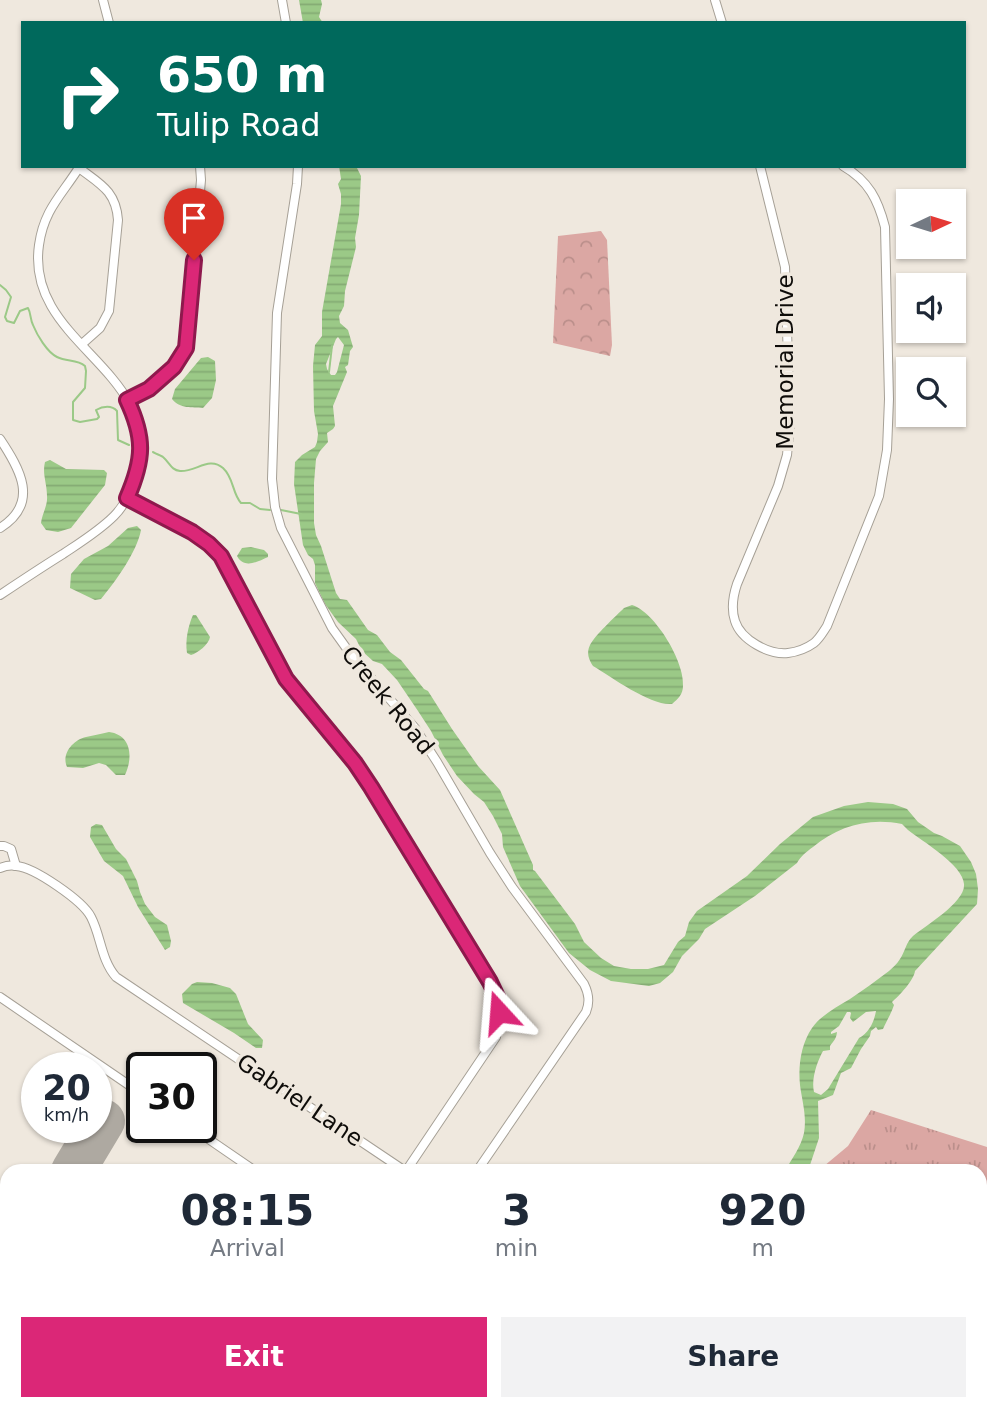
<!DOCTYPE html>
<html lang="en">
<head>
<meta charset="utf-8">
<style>
  :root { --surface:#fff; --page:#f2f2f3; --text:#1f2937; --muted:#747a83; --accent:#db2777 }
  body { margin:0; font-family:"DejaVu Sans",sans-serif; background:var(--page); color:var(--text); height:100vh; display:flex; flex-direction:column; font-size:26px; white-space:nowrap }
  * { box-sizing:border-box; margin:0 }
  p { font-size:23px; color:var(--muted) }
  .icon { flex:none; width:38px; height:38px; fill:none; stroke:currentColor; stroke-width:2; stroke-linecap:round; stroke-linejoin:round }
  .map { position:relative; flex:1; overflow:hidden }
  .drawer { position:absolute; left:0px; top:1164px; width:987px; height:247px; display:flex; flex-direction:column; background:var(--surface); border-radius:21px 21px 0 0; box-shadow:0 2px 5px #0004 }
  .drawer>* { flex:none }
  .top-card { position:absolute; left:21px; top:21px; width:945px; height:147px; border-radius:0px; box-shadow:0 2px 5px #0004; background:#00695c; color:#fff; overflow:hidden }
  .needle { width:46px; rotate:86deg }
  .buttons { position:absolute; left:896px; top:189px; display:grid; gap:14px }
  .buttons a { display:grid; place-items:center; width:70px; height:70px; border-radius:0px; background:var(--surface); box-shadow:0 2px 5px #0004; font-size:35px }
  .speed { position:absolute; left:21px; top:1052px; display:flex; gap:14px; font-size:35px; font-weight:700; text-align:center }
  .speed>* { display:grid; place-content:center; width:91px; height:91px; border-radius:50%; background:var(--surface); box-shadow:0 2px 5px #0004; line-height:1 }
  .speed small { font-size:18px; font-weight:400 }
  .speed .limit { border:4px solid #111; border-radius:10px; background:#fff; color:#111 }
  .pin { position:absolute; display:grid; place-items:center; width:60px; height:60px; color:#fff; margin:-72px -30px; border-radius:50% 50% 50% 0; rotate:-45deg; box-shadow:0 0 7px #0007 }
  .pin .icon { rotate:45deg }
  .me { position:absolute; width:77px; margin:-38px; rotate:341deg; stroke-linejoin:round; filter:drop-shadow(0 0 5px #0008) }
  .turn { display:flex; align-items:center; gap:24px; height:147px; padding:0 21px; font-size:32px }
  .turn .icon { width:91px; height:91px; stroke-width:2.5 }
  .turn b { display:block; font-size:49px; line-height:60px }
  .eta { display:flex; justify-content:space-evenly; align-items:center; height:119px; text-align:center }
  .eta b { font-size:42px; font-weight:600; line-height:49px }
  .primary-button { display:flex; gap:14px; margin-top:auto; padding:14px 21px }
  .primary-button a { flex:1; height:80px; border-radius:0px; background:var(--accent); color:#fff; font-size:28px; font-weight:600; line-height:80px; text-align:center }
  .primary-button a+a { background:var(--page); color:var(--text) }
  .map>svg:first-child { display:block }
  .grass { fill:url(#grass-tufts) }
  .forest { fill:url(#forest-crowns) }
  .water { fill:url(#water-rules); fill-rule:evenodd }
  .lines { fill:none; stroke-linecap:round; stroke-linejoin:round }
  .stream { stroke:#9bc987; stroke-width:2 }
  .runway { stroke:#aea9a1; stroke-width:44 }
  .minor-casing { stroke:#a6a096; stroke-width:10 }
  .minor { stroke:#fff; stroke-width:8 }
  .route-casing { stroke:#8e194d; stroke-width:18 }
  .route { stroke:#db2777; stroke-width:12 }
  .labels { text-anchor:middle; dominant-baseline:central; stroke-width:7; stroke-linejoin:round; paint-order:stroke }
  .street-label { font-size:23px; fill:#0e0c09; stroke:#efe8de }
</style>
</head>
<body>
<div class="map">
<svg width="987" height="1410" viewBox="0 0 987 1410">
  <defs>
    <pattern id="grass-tufts" width="24" height="20" patternUnits="userSpaceOnUse" patternTransform="scale(1.75)"><rect width="24" height="20" fill="#dba7a3"/><path d="M3 7l-1-3M5 7V3M7 7l1-3M15 17l-1-3M17 17v-4M19 17l1-3" fill="none" stroke="#bb8f8b"/></pattern>
    <pattern id="forest-crowns" width="20" height="18" patternUnits="userSpaceOnUse" patternTransform="scale(1.75)"><rect width="20" height="18" fill="#dba7a3"/><path d="M2 6a3 3 0 1 1 6 0M12 15a3 3 0 1 1 6 0" fill="none" stroke="#bb8f8b"/></pattern>
    <pattern id="water-rules" width="6" height="5" patternUnits="userSpaceOnUse" patternTransform="scale(1.75)"><rect width="6" height="5" fill="#9bc987"/><path d="M0 2.5h6" fill="none" stroke="#84ab73"/></pattern>
  </defs>
  <rect width="100%" height="100%" fill="#efe8de"/>
  <!-- grass -->
  <polygon class="grass" points="871,1110 987,1147 987,1410 620,1410 629,1404 980,1404 980,1171 818,1171 848,1146"/>
  <!-- forest -->
  <polygon class="forest" points="601,231 607,240 612,345 610,356 553,343 558,236"/>
  <!-- water -->
  <g class="water">
    <polygon points="299,0 321,0 322,4 319,17 323,23 303,23"/>
    <path d="M 339,166 L 356,166 L 361,176 L 359,215 L 355,238 L 356,247 L 345,291 L 344,306 L 339,316 L 340,323 L 348,330 L 353,347 L 350,351 L 348,365 L 345,367 L 347,372 L 333,406 L 335,426 L 333,429 L 327,433 L 328,442 L 320,451 L 316,459 L 314,483 L 314,523 L 316,535 L 321,546 L 336,593 L 340,599 L 347,600 L 368,630 L 377,635 L 390,652 L 401,660 L 424,689 L 428,691 L 452,729 L 478,766 L 500,790 L 533,865 L 533,870 L 535,871 L 575,924 L 584,942 L 601,958 L 614,966 L 631,969 L 648,969 L 664,965 L 678,942 L 685,936 L 689,922 L 697,911 L 747,876 L 780,844 L 813,817 L 844,806 L 868,802 L 893,804 L 907,809 L 918,822 L 934,833 L 942,836 L 960,846 L 971,862 L 976,874 L 978,889 L 977,904 L 915,971 C 914,980 899,996 892,1002 L 894,1005 C 891,1014 887,1020 883,1029 L 878,1030 L 876,1027 L 871,1031 L 870,1036 L 861,1049 L 851,1068 L 841,1073 L 833,1095 L 818,1101 L 819,1138 L 808,1171 L 785,1171 C 792,1158 801,1147 804,1133 C 807,1116 802,1101 800,1085 C 798,1066 801,1044 812,1028 C 821,1015 837,1007 850,999 C 863,990 876,981 889,971 C 893,967 897,964 900,959 C 905,952 906,942 913,936 C 925,926 966,902 964,884 C 963,865 922,841 908,830 L 902,824 C 869,817 838,826 813,847 C 806,852 801,856 797,863 L 755,896 L 705,929 L 699,939 L 682,956 L 673,972 L 660,983 L 649,986 L 611,981 L 590,970 L 569,953 L 520,886 L 503,847 L 502,834 L 493,816 L 484,802 L 474,794 L 457,776 L 443,755 L 431,731 L 418,711 L 397,680 L 382,664 L 373,661 L 362,651 L 356,639 L 338,622 L 325,604 L 315,583 L 315,565 L 313,559 L 308,555 L 303,545 L 294,484 L 295,462 L 302,455 L 315,447 L 317,442 L 318,434 L 314,411 L 313,366 L 315,345 L 322,336 L 322,312 L 341,204 L 341,194 L 338,184 L 341,179 ZM 338,337 L 344,345 L 337,372 L 335,375 L 331,375 L 327,369 L 326,364 L 336,339 ZM 876,1011 C 874,1022 869,1033 859,1038 L 828,1089 L 821,1095 L 814,1092 C 811,1079 817,1062 823,1051 L 830,1050 L 830,1046 C 834,1040 836,1040 837,1032 L 831,1034 L 831,1032 L 839,1026 L 847,1012 L 850,1012 L 851,1013 L 850,1018 L 853,1022 L 866,1012 Z"/>
    <path d="M 208,357 L 215,361 L 216,380 L 212,398 L 203,408 C 192,407 180,409 172,399 L 175,389 L 201,358 Z"/>
    <path d="M 50,460 L 66,469 L 104,470 L 107,473 L 105,485 L 71,528 L 58,532 L 46,530 L 41,523 C 42,514 48,505 47,496 C 47,483 42,474 45,462 Z"/>
    <path d="M 137,526 L 141,530 C 137,552 115,582 101,599 L 95,600 L 70,588 L 71,574 L 84,559 L 108,546 L 128,528 Z"/>
    <path d="M 251,547 L 264,550 L 268,554 L 268,557 C 257,562 244,569 237,556 L 242,548 Z"/>
    <path d="M 632,605 C 655,612 685,662 683,686 C 683,694 678,699 672,704 C 651,706 613,678 593,666 C 589,660 586,653 590,645 C 594,636 616,616 624,608 Z"/>
    <path d="M 193,615 L 196,615 L 210,637 C 209,644 198,653 191,655 L 187,653 C 185,641 188,626 193,615 Z"/>
    <path d="M 109,732 C 132,735 133,758 125,775 L 116,775 L 106,765 L 99,763 L 83,768 L 67,767 C 61,754 73,740 86,737 C 94,735 102,734 109,732 Z"/>
    <polygon points="96,824 102,825 116,849 126,859 137,881 140,892 145,904 155,917 167,925 171,941 170,947 165,950 138,907 123,876 104,861 90,837 91,827"/>
    <polygon points="197,982 212,983 230,988 236,994 248,1024 263,1040 262,1048 256,1048 234,1033 183,1003 182,994 192,984"/>
  </g>
  <g class="lines">
    <!-- stream -->
    <g class="stream">
      <path d="M 0,285 L 6,290 L 11,297 L 5,317 L 7,321 L 14,323 L 20,311 L 28,308 C 31,313 30,319 33,325 C 37,335 47,352 57,357 C 67,362 77,359 85,366 L 86,371 L 85,388 L 73,402 L 73,420 L 80,422 L 97,419 L 99,417 L 96,410 C 103,406 112,405 117,411 L 118,440 L 129,445"/>
      <polyline points="329,372 332,346"/>
      <path d="M 153,452 C 154,453 162,456 163,457 C 170,463 171,470 180,471 C 196,472 209,456 223,468 C 234,478 232,493 241,503 L 250,503 L 260,509 L 270,510"/>
      <polyline points="281,510 301,514"/>
    </g>
    <!-- runway -->
    <g class="runway">
      <polyline points="73,1171 103,1121"/>
      <polyline points="0,1294 7,1282"/>
    </g>
    <!-- minor casing -->
    <g class="minor-casing">
      <g id="minor">
        <polyline points="103,0 109,23"/>
        <polyline points="282,0 286,23"/>
        <polyline points="715,0 722,23"/>
        <path d="M 298,166 L 297,184 L 277,313 L 272,479 L 275,507 L 281,528 L 332,628 L 352,656 L 415,728 L 437,762 L 490,853 L 512,887 L 584,984 C 589,994 590,1002 586,1012 L 477,1171"/>
        <path d="M 760,166 L 785,267 L 790,424 L 787,455 L 778,486 L 737,584 C 733,596 731,609 735,621 C 741,640 769,655 788,653 C 796,652 807,648 814,643 C 820,638 823,632 827,626 L 879,496 L 887,450 L 889,399 L 885,227 C 878,200 869,181 843,166"/>
        <path d="M 79,168 C 100,184 116,191 118,220 L 109,311 L 100,328 L 82,344"/>
        <path d="M 127,400 C 152,391 174,371 186,348 L 201,180 L 200,166"/>
        <path d="M 0,439 C 20,469 40,503 0,528"/>
        <path d="M 127,498 L 192,532 L 209,544 L 221,556 L 286,679 L 355,763 L 371,787 L 490,982 C 500,1004 500,1012 496,1037 L 406,1171"/>
        <path d="M 0,595 C 21,581 42,567 63,554 C 81,542 99,531 114,516 C 127,503 133,486 138,469 C 162,369 25,343 39,245 C 44,209 62,195 80,166"/>
        <polyline points="0,846 4,846 11,849 16,866"/>
        <path d="M 0,868 C 5,866 11,865 16,866 C 34,867 83,901 91,917 C 101,936 101,960 116,977 L 405,1171"/>
        <polyline points="0,997 142,1094"/>
        <polyline points="191,1127 255,1171"/>
        <polyline points="321,1410 325,1404"/>
      </g>
    </g>
    <!-- minor -->
    <use href="#minor" class="minor"/>
  </g>
  <g class="lines">
    <!-- route casing -->
    <g class="route-casing">
      <path id="route" d="M 194,260 L 186,348 L 174,367 L 149,389 L 127,400 C 145,438 144,459 127,498 L 192,532 L 209,544 L 221,556 L 286,679 L 355,763 L 371,787 L 490,982 L 498,999 L 499,1012"/>
    </g>
    <!-- route -->
    <use href="#route" class="route"/>
  </g>
  <g class="labels">
    <!-- street labels -->
    <g class="street-label">
      <text transform="translate(785 362) rotate(-90)">Memorial Drive</text>
      <text transform="translate(388 700) rotate(51)">Creek Road</text>
      <text transform="translate(300 1100) rotate(34)">Gabriel Lane</text>
    </g>
  </g>
</svg>
<div class="buttons">
<a><svg class="needle" viewBox="-14 -14 28 28"><path d="M0-13l5 13h-10z" fill="#e53935"/><path d="M0 13l5-13h-10z" fill="#747a83"/></svg></a>
<a><svg class="icon" aria-label="sound" viewBox="0 0 24 24"><path d="M4 9h4l5-4v14l-5-4H4zM17 9q2 3 0 6"/></svg></a>
<a><svg class="icon" aria-label="search" viewBox="0 0 24 24"><circle cx="10" cy="10" r="6"/><path d="M15 15l6 6"/></svg></a>
</div>
<div class="speed"><div>20<small>km/h</small></div><div class="limit">30</div></div>
<div class="pin" style="left:194px;top:260px;background:#d93025"><svg class="icon" aria-label="arrive" viewBox="0 0 24 24"><path d="M6 21V4h12l-3 4 3 4H6"/></svg></div>
<svg class="me" style="left:499px;top:1012px" viewBox="-20 -20 40 40"><path d="M0-17L14 15 0 8-14 15z" fill="#db2777" stroke="#fff" stroke-width="4"/></svg>
<div class="top-card">
<div class="turn"><svg class="icon" aria-label="right" viewBox="0 0 24 24"><path d="M7 20v-9h11M14 6l5 5-5 5"/></svg><div><b>650 m</b>Tulip Road</div></div>
</div>
<section class="drawer">
<div class="eta">
<div><b>08:15</b><p>Arrival</p></div>
<div><b>3</b><p>min</p></div>
<div><b>920</b><p>m</p></div>
</div>
<div class="primary-button"><a>Exit</a><a>Share</a></div>
</section>
</div>
</body>
</html>
